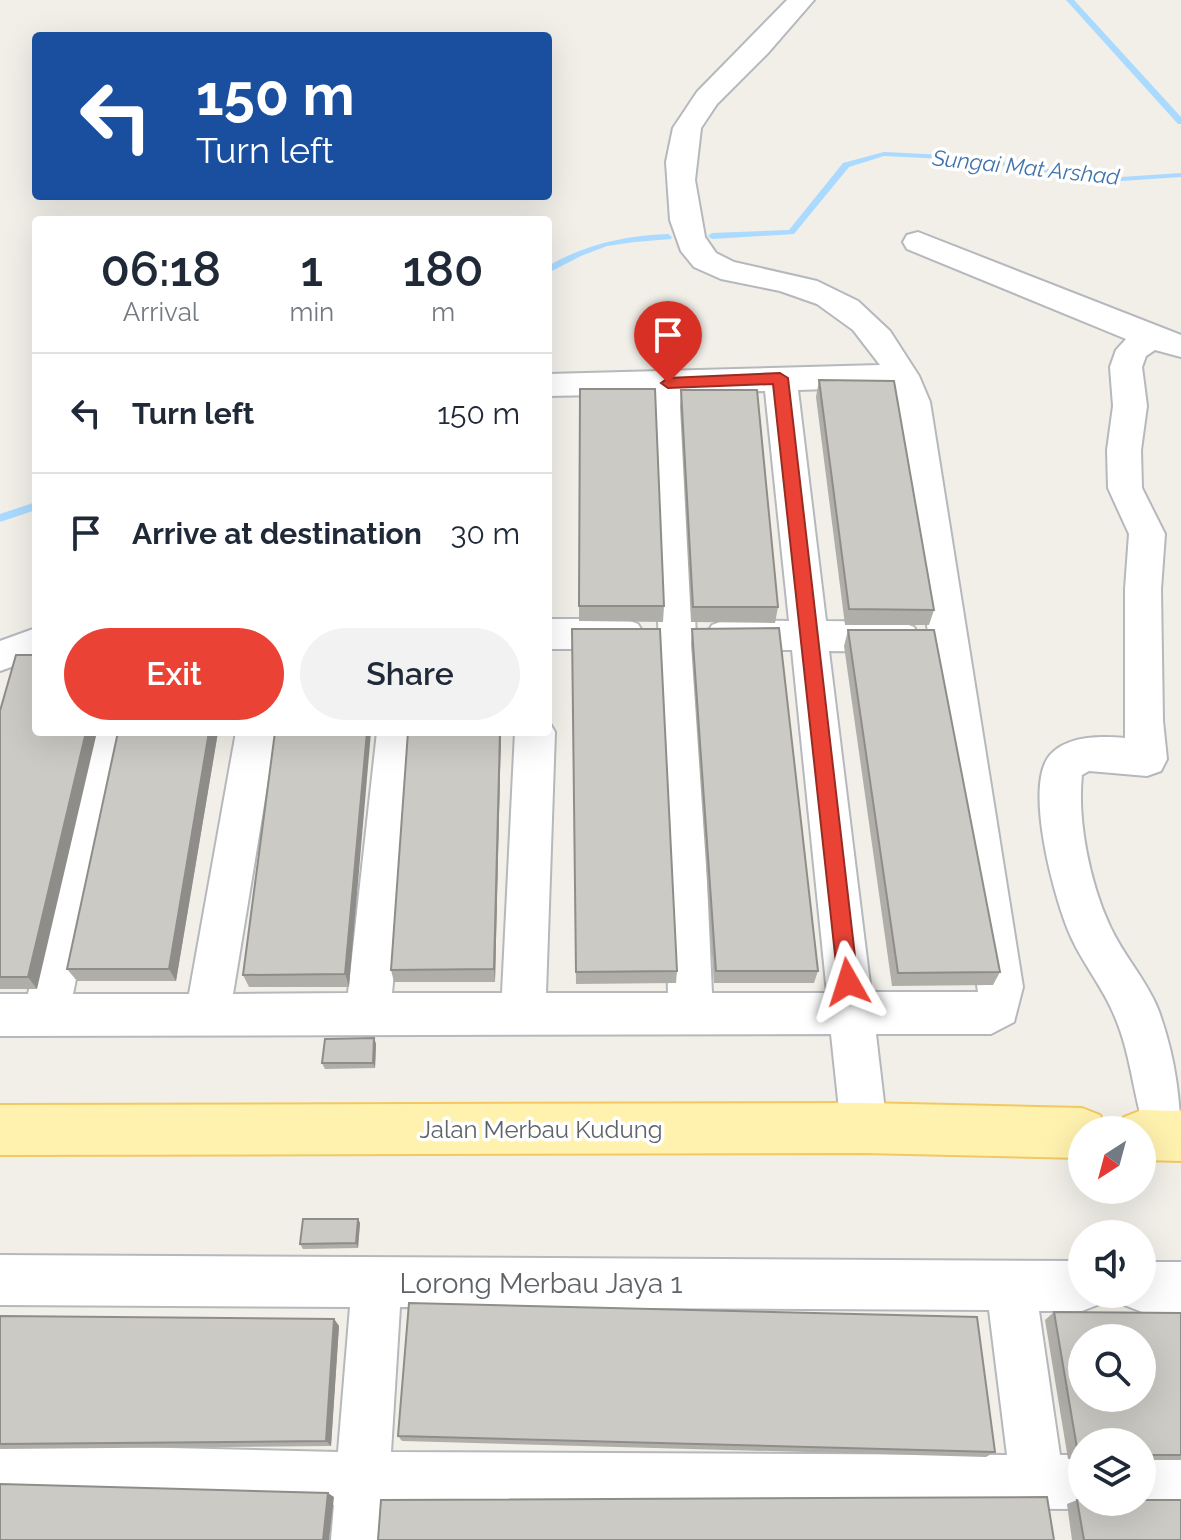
<!DOCTYPE html>
<html lang="en">
<head>
<meta charset="utf-8">
<style>
  :root { --surface:#fff; --page:#f2f2f3; --text:#1f2937; --muted:#747a83; --line:#e0e1e3; --accent:#ea4335 }
  body { margin:0; font-family:Raleway,sans-serif; background:var(--page); color:var(--text); height:100vh; display:flex; flex-direction:column; font-size:30px; white-space:nowrap }
  * { box-sizing:border-box; margin:0 }
  p { font-size:26px; color:var(--muted) }
  .icon { flex:none; width:44px; height:44px; fill:none; stroke:currentColor; stroke-width:2; stroke-linecap:round; stroke-linejoin:round }
  .map { position:relative; flex:1; overflow:hidden }
  .panel { position:absolute; left:32px; top:216px; width:520px; height:520px; display:flex; flex-direction:column; background:var(--surface); border-radius:8px; box-shadow:0 8px 32px #0002 }
  .panel>* { flex:none }
  .guide { position:absolute; left:32px; top:32px; width:520px; height:168px; border-radius:8px; box-shadow:0 8px 32px #0002; background:#1a4fa0; color:#fff; overflow:hidden }
  .needle { width:52px; rotate:216deg }
  .tools { position:absolute; left:1068px; top:1116px; display:grid; gap:16px }
  .tools a { display:grid; place-items:center; width:88px; height:88px; border-radius:50%; background:var(--surface); box-shadow:0 8px 32px #0002; font-size:40px }
  .pin { position:absolute; display:grid; place-items:center; width:68px; height:68px; color:#fff; margin:-82px -34px; border-radius:50% 50% 50% 0; rotate:-45deg; box-shadow:0 0 8px #0007 }
  .pin .icon { rotate:45deg }
  .me { position:absolute; width:88px; margin:-44px; rotate:354deg; stroke-linejoin:round; filter:drop-shadow(0 0 6px #0008) }
  .turn { display:flex; align-items:center; gap:28px; height:168px; padding:0 32px; font-size:36px }
  .turn .icon { width:104px; height:104px; stroke-width:2.5 }
  .turn b { display:block; font-size:56px; line-height:68px }
  .eta { display:flex; justify-content:space-evenly; align-items:center; height:136px; text-align:center }
  .eta b { font-size:48px; font-weight:600; line-height:56px }
  .action { display:flex; gap:16px; margin-top:auto; padding:16px 32px }
  .action a { flex:1; height:92px; border-radius:48px; background:var(--accent); color:#fff; font-size:32px; font-weight:600; line-height:92px; text-align:center }
  .action a+a { background:var(--page); color:var(--text) }
  ul { padding:0; list-style:none }
  li { display:flex; align-items:center; gap:24px; height:120px; padding:0 32px; border-top:2px solid var(--line) }
  li div { flex:1 }
  li b { display:block; font-size:30px }
  li em { font-style:normal }
  .map>svg:first-child { display:block }
  .lines { fill:none; stroke-linecap:round; stroke-linejoin:round }
  .stream { fill:#aadaff; fill-rule:evenodd }
  .minor-casing { stroke:#b5b8bc; stroke-width:4 }
  .major-casing { stroke:#f2c960; stroke-width:4 }
  .minor { fill:#fff; fill-rule:evenodd }
  .major { fill:#fff2af; fill-rule:evenodd }
  .wall { fill:#afaea9 }
  .shaded-wall { fill:#8f8d8a }
  .building { fill:#cccac5; stroke:#8f8d8a; stroke-width:2; fill-rule:evenodd }
  .route { fill:#ea4335; stroke:#982c22; stroke-width:2 }
  .labels { text-anchor:middle; dominant-baseline:central; stroke-width:7; stroke-linejoin:round; paint-order:stroke }
  .far-water-label { font-size:22px; font-style:italic; fill:#4174aa; stroke:#fff }
  .street-label { font-size:24px; fill:#5f6368; stroke:#fff }
  .near-street-label { font-size:28px; fill:#5f6368; stroke:#fff }
</style>
</head>
<body>
<div class="map">
<svg width="1181" height="1540" viewBox="0 0 1181 1540">
  <rect width="100%" height="100%" fill="#f1efe8"/>
  <g class="lines">
    <!-- stream -->
    <g class="stream">
      <polygon points="1066,0 1074,0 1181,117 1181,124 1178,124"/>
      <polygon points="884,152 966,156 1106,178 1181,173 1181,177 1106,182 966,160 884,156 849,167 794,234 712,239 708,236 712,233 789,230 843,163"/>
      <path d="M 668,234 L 672,237 L 671,239 L 635,242 L 607,246 L 581,256 L 548,273 L 548,266 C 586,244 624,236 668,234 Z"/>
      <polygon points="36,502 36,510 0,522 0,514"/>
    </g>
    <!-- minor casing -->
    <g class="minor-casing">
      <g id="minor">
        <path d="M 787,0 L 814,0 L 768,53 L 717,104 L 701,128 L 695,180 L 705,237 L 716,253 L 734,262 L 817,281 L 858,301 L 890,331 L 919,376 L 930,402 L 1023,987 L 1014,1022 L 991,1034 L 876,1034 L 887,1128 L 881,1144 L 864,1151 L 847,1144 L 841,1128 L 831,1034 L 0,1036 L 0,994 L 28,994 L 86,732 L 126,732 L 73,994 L 189,994 L 236,732 L 276,732 L 233,994 L 348,993 L 377,732 L 417,732 L 392,993 L 502,993 L 515,732 L 548,732 L 548,720 L 555,732 L 546,993 L 668,993 L 652,394 L 548,396 L 548,374 L 880,365 L 853,330 L 817,304 L 780,291 L 721,279 L 694,267 L 681,251 L 670,220 L 666,162 L 673,128 L 697,92 ZM 890,387 L 896,402 L 978,992 L 871,992 L 829,651 L 901,652 L 914,647 L 920,637 L 914,627 L 901,622 L 826,621 L 798,390 ZM 765,391 L 789,621 L 725,620 L 712,625 L 706,635 L 712,645 L 725,650 L 792,650 L 827,993 L 712,993 L 685,393 Z"/>
        <path d="M 918,232 L 1181,335 L 1181,357 L 1155,350 L 1146,356 L 1142,367 L 1147,406 L 1141,450 L 1142,488 L 1165,534 L 1161,589 L 1163,721 L 1167,759 L 1161,771 L 1147,776 L 1089,771 L 1082,775 C 1077,821 1090,882 1109,924 C 1122,954 1146,979 1158,1009 C 1176,1058 1181,1102 1181,1153 L 1169,1158 L 1152,1151 C 1134,1108 1133,1059 1115,1017 C 1104,989 1083,964 1071,937 C 1055,902 1023,786 1050,755 C 1068,735 1102,736 1125,738 L 1125,589 L 1129,534 L 1108,488 L 1107,450 L 1113,406 L 1110,367 L 1116,350 L 1126,339 L 907,249 L 903,242 L 907,235 Z"/>
        <polygon points="548,619 625,619 638,624 644,634 638,644 625,649 548,649"/>
        <polygon points="36,628 36,658 0,671 0,641"/>
        <path d="M 0,1255 L 1082,1261 L 1082,1294 L 1104,1294 L 1100,1304 L 1082,1311 L 1039,1311 L 1060,1455 L 1082,1455 L 1082,1502 L 1098,1502 L 1082,1509 L 387,1506 L 385,1540 L 331,1540 L 334,1505 L 0,1498 L 0,1444 L 338,1452 L 350,1307 L 0,1305 ZM 400,1307 L 989,1310 L 1007,1455 L 391,1452 Z"/>
        <polygon points="1142,1262 1181,1262 1181,1312 1142,1312 1124,1305 1120,1294 1142,1294"/>
        <polygon points="1142,1455 1181,1455 1181,1509 1142,1509 1126,1502 1142,1502"/>
      </g>
    </g>
    <!-- major casing -->
    <g class="major-casing">
      <g id="major">
        <polygon points="864,1103 1082,1108 1100,1115 1106,1130 1082,1130 1082,1158 864,1153 0,1155 0,1105"/>
        <polygon points="1142,1110 1181,1111 1181,1161 1142,1160 1142,1130 1118,1130 1124,1117"/>
      </g>
    </g>
    <!-- minor -->
    <use href="#minor" class="minor"/>
    <!-- major -->
    <use href="#major" class="major"/>
  </g>
  <!-- wall -->
  <g class="wall">
    <polygon points="819,380 934,610 929,625 845,625 816,397"/>
    <polygon points="580,389 664,606 663,622 579,621"/>
    <polygon points="681,390 778,607 775,623 691,622 680,407"/>
    <polygon points="572,629 677,971 676,983 576,984"/>
    <polygon points="692,629 818,971 814,983 714,983 691,644"/>
    <polygon points="848,630 1000,972 993,985 892,986 844,646"/>
    <polygon points="0,711 37,989 0,989"/>
    <polygon points="118,732 218,732 176,981 77,981 67,969"/>
    <polygon points="275,732 349,987 249,987 243,975"/>
    <polygon points="501,732 495,982 394,982 391,970"/>
    <polygon points="374,1038 376,1044 375,1068 325,1069 322,1063"/>
    <polygon points="358,1219 360,1223 358,1248 303,1249 300,1244"/>
    <polygon points="1054,1312 1181,1313 1181,1460 1142,1460 1142,1442 1082,1442 1082,1459 1068,1459 1045,1320"/>
    <polygon points="0,1316 334,1319 339,1326 331,1446 0,1449"/>
    <polygon points="398,1436 995,1452 986,1457 402,1441"/>
    <polygon points="1077,1500 1181,1540 1072,1540 1067,1504"/>
  </g>
  <!-- shaded-wall -->
  <g class="shaded-wall">
    <polygon points="86,732 97,732 37,989 28,977"/>
    <polygon points="209,732 218,732 176,981 169,969"/>
    <polygon points="367,732 371,732 349,987 345,974"/>
    <polygon points="500,732 501,732 495,982 494,969"/>
    <polygon points="374,1038 376,1044 375,1068 373,1063"/>
    <polygon points="358,1219 360,1223 358,1248 356,1243"/>
    <polygon points="334,1319 339,1326 331,1446 326,1441"/>
    <polygon points="328,1493 334,1497 329,1540 323,1540"/>
  </g>
  <!-- building -->
  <g class="building">
    <polygon points="819,380 894,381 934,610 849,609"/>
    <polygon points="580,389 655,389 664,606 579,606"/>
    <polygon points="681,390 757,390 778,607 693,607"/>
    <polygon points="779,628 818,971 716,971 692,629"/>
    <polygon points="572,629 660,629 677,971 576,972"/>
    <polygon points="848,630 934,630 1000,972 898,973"/>
    <polygon points="16,655 36,655 36,732 86,732 28,977 0,977 0,711"/>
    <polygon points="118,732 209,732 169,969 67,969"/>
    <polygon points="275,732 367,732 345,974 243,975"/>
    <polygon points="408,732 500,732 494,969 391,970"/>
    <polygon points="374,1038 373,1063 322,1063 325,1039"/>
    <polygon points="303,1219 358,1219 356,1243 300,1244"/>
    <polygon points="409,1303 977,1317 995,1452 398,1436"/>
    <path d="M 1054,1312 L 1181,1313 L 1181,1455 L 1142,1455 L 1142,1442 L 1082,1442 L 1082,1454 L 1078,1454 ZM 1082,1338 L 1142,1338 L 1142,1398 L 1082,1398 Z"/>
    <polygon points="0,1316 334,1319 326,1441 0,1444"/>
    <polygon points="0,1484 328,1493 323,1540 0,1540"/>
    <polygon points="1047,1497 1054,1540 378,1540 381,1500"/>
    <polygon points="1077,1500 1082,1500 1082,1502 1142,1502 1142,1500 1181,1500 1181,1540 1084,1540"/>
  </g>
  <!-- route -->
  <polygon class="route" points="780,373 788,378 858,982 855,988 848,991 841,988 838,982 773,384 668,388 661,383 668,378"/>
  <g class="labels">
    <!-- far-water labels -->
    <g class="far-water-label">
      <text transform="translate(1026 167) rotate(6)">Sungai Mat Arshad</text>
    </g>
    <!-- street labels -->
    <g class="street-label">
      <text x="541" y="1129">Jalan Merbau Kudung</text>
    </g>
    <!-- near-street labels -->
    <g class="near-street-label">
      <text x="541" y="1283">Lorong Merbau Jaya 1</text>
    </g>
  </g>
</svg>
<div class="tools">
<a><svg class="needle" viewBox="-14 -14 28 28"><path d="M0-13l5 13h-10z" fill="#e53935"/><path d="M0 13l5-13h-10z" fill="#747a83"/></svg></a>
<a><svg class="icon" aria-label="sound" viewBox="0 0 24 24"><path d="M4 9h4l5-4v14l-5-4H4zM17 9q2 3 0 6"/></svg></a>
<a><svg class="icon" aria-label="search" viewBox="0 0 24 24"><circle cx="10" cy="10" r="6"/><path d="M15 15l6 6"/></svg></a>
<a><svg class="icon" aria-label="layers" viewBox="0 0 24 24"><path d="M12 4l9 5-9 5-9-5zM3 14l9 5 9-5"/></svg></a>
</div>
<div class="pin" style="left:668px;top:383px;background:#d93025"><svg class="icon" aria-label="arrive" viewBox="0 0 24 24"><path d="M6 21V4h12l-3 4 3 4H6"/></svg></div>
<svg class="me" style="left:848px;top:982px" viewBox="-20 -20 40 40"><path d="M0-17L14 15 0 8-14 15z" fill="#ea4335" stroke="#fff" stroke-width="4"/></svg>
<div class="guide">
<div class="turn"><svg class="icon" aria-label="left" viewBox="0 0 24 24"><path d="M17 20v-9H6M10 6l-5 5 5 5"/></svg><div><b>150 m</b>Turn left</div></div>
</div>
<section class="panel">
<div class="eta">
<div><b>06:18</b><p>Arrival</p></div>
<div><b>1</b><p>min</p></div>
<div><b>180</b><p>m</p></div>
</div>
<ul>
<li><svg class="icon" aria-label="left" viewBox="0 0 24 24"><path d="M17 20v-9H6M10 6l-5 5 5 5"/></svg><div><b>Turn left</b></div><em>150 m</em></li>
<li><svg class="icon" aria-label="arrive" viewBox="0 0 24 24"><path d="M6 21V4h12l-3 4 3 4H6"/></svg><div><b>Arrive at destination</b></div><em>30 m</em></li>
</ul>
<div class="action"><a>Exit</a><a>Share</a></div>
</section>
</div>
</body>
</html>
